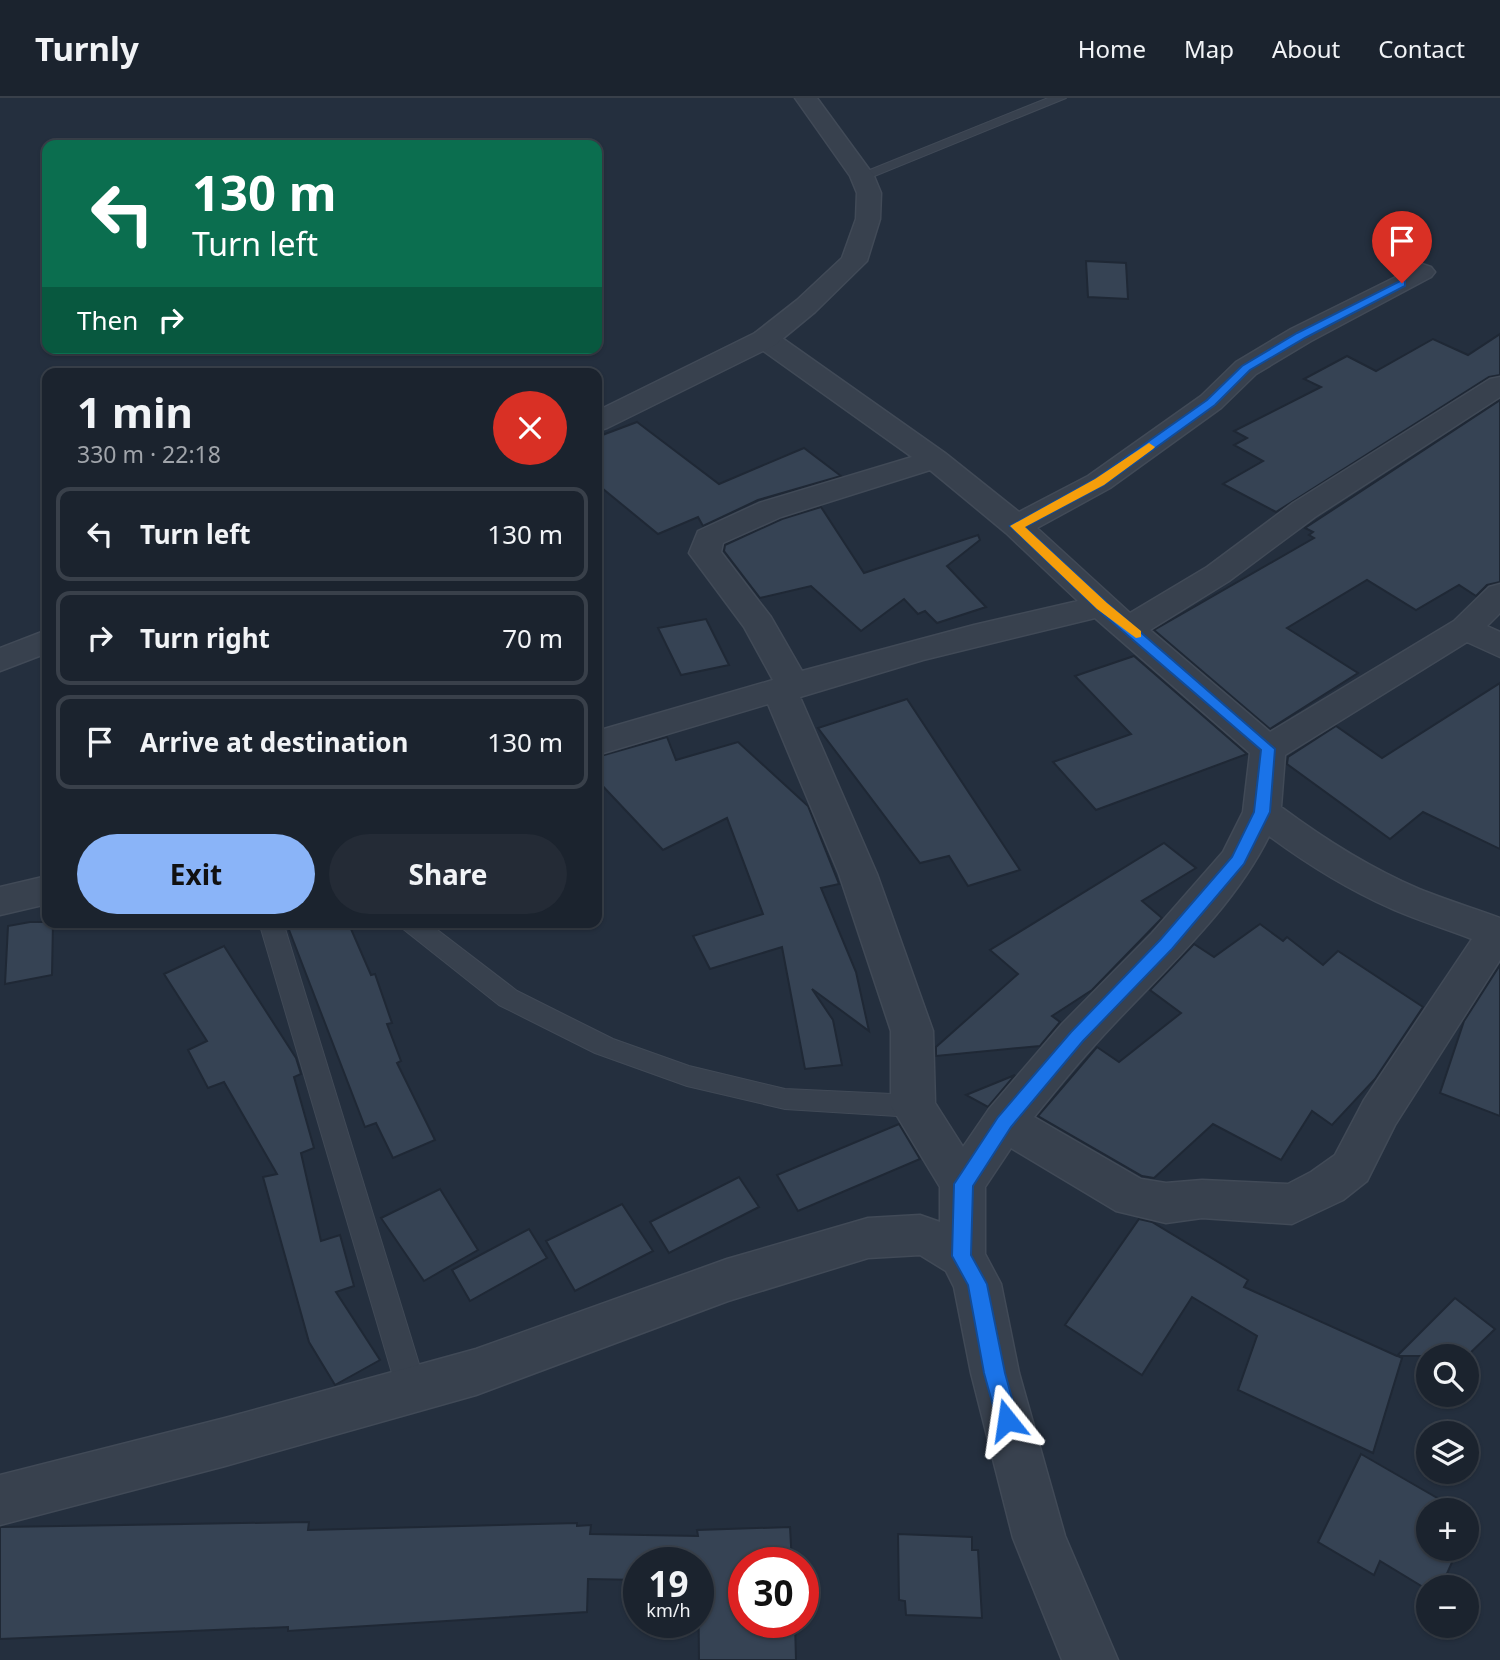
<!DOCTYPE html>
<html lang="en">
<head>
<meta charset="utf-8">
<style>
  :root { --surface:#1b232e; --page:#242b36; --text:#f1f3f6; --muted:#a0a4aa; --line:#39404a; --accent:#8ab4f8 }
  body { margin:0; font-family:"Noto Sans",sans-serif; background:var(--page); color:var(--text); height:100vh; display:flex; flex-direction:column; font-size:26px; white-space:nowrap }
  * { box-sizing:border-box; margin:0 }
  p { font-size:23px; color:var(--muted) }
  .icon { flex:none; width:38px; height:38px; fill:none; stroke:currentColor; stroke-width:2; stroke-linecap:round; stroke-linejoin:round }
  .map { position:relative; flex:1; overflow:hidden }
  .details { position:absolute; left:42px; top:270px; width:560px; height:560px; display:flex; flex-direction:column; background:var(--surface); border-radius:14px; box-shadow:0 2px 5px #0004,0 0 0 2px var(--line) }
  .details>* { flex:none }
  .guide { position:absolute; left:42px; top:42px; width:560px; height:214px; border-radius:14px; box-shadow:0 2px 5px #0004,0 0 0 2px var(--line); background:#0b6e4f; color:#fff; overflow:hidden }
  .tools { position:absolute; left:1416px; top:1246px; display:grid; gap:14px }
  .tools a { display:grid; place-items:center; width:63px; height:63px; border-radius:50%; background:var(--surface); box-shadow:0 2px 5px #0004,0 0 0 2px var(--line); font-size:35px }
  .speed { position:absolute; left:623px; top:1449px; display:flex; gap:14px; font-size:35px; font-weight:700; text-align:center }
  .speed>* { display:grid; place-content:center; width:91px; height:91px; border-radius:50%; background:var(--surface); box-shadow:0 2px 5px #0004,0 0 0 2px var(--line); line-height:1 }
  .speed small { font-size:18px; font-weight:400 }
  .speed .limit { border:10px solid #d22; background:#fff; color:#111 }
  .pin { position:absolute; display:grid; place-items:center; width:60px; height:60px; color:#fff; margin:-72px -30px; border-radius:50% 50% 50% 0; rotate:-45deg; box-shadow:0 0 7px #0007 }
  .pin .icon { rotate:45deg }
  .me { position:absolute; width:77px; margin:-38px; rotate:345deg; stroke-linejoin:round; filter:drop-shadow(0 0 5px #0008) }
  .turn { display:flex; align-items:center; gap:24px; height:147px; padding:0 35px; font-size:32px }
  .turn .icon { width:91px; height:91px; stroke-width:2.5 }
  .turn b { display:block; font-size:49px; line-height:60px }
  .then { display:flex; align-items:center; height:66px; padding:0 35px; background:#0003; gap:14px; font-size:26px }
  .round { display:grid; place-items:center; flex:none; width:74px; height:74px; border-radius:37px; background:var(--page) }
  .headline { display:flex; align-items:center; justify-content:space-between; height:119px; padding:0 35px }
  h1 { font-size:42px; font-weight:700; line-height:52px }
  .cta { display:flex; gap:14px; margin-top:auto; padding:14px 35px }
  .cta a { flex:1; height:80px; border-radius:42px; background:var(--accent); color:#111; font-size:28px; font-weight:700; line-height:80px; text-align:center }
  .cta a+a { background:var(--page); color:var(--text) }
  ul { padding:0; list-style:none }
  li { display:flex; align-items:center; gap:21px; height:94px; margin:0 14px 10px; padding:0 21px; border:4px solid var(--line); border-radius:14px }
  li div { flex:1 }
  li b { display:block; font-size:26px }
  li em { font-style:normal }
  header { display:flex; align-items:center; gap:42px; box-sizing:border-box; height:98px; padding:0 35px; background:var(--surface); border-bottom:2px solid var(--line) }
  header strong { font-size:33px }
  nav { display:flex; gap:38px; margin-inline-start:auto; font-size:24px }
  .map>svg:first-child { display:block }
  .building { fill:#364354; stroke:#1f2835; stroke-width:2 }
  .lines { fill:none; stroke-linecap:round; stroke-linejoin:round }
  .service-casing { stroke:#414a57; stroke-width:2 }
  .minor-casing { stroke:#414a57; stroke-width:3 }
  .tertiary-casing { stroke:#414a57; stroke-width:3 }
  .service { fill:#38414e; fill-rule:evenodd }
  .minor { fill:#38414e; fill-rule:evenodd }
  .tertiary { fill:#38414e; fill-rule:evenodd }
  .route { fill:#1a73e8; stroke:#114b97; stroke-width:2 }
  .slow { fill:#f59e0b }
</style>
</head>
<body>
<header>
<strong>Turnly</strong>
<nav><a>Home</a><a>Map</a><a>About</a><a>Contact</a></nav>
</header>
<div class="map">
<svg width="1500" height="1562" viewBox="0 0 1500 1562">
  <rect width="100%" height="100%" fill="#242f3e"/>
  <!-- building -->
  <g class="building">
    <polygon points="1086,163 1126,165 1128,201 1088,199"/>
    <polygon points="1500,236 1500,277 1489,279 1276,414 1223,386 1263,363 1234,347 1247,340 1234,333 1321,289 1304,281 1347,258 1376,273 1433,241 1468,257"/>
    <polygon points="1500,302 1500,484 1487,487 1476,498 1459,487 1416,512 1367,482 1287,530 1358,575 1270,631 1154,532 1314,440 1309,437 1313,434 1305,430"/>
    <polygon points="637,324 719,386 804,350 841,378 758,402 703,428 698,419 658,436 597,386 597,339"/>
    <polygon points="821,409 864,475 978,437 980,442 947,468 986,509 937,525 925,513 918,516 904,501 861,533 811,488 760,500 724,453 725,447 782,421"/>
    <polygon points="706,521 729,567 681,577 658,530"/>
    <polygon points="1134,558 1247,656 1096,712 1053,664 1131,636 1075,578"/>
    <polygon points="1500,585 1500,751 1423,714 1390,741 1287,666 1288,659 1336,628 1382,660"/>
    <polygon points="907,601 1020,772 968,788 949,758 920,765 818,630"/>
    <polygon points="667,639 676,662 738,644 808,708 839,786 821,790 856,874 869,933 812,891 833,922 842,967 805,971 782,849 710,871 693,838 763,816 727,720 663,752 597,682 597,659"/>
    <polygon points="1164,745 1196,770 1142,803 1162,820 1092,892 1052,918 1060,924 1040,948 936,958 936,949 1018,876 990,852"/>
    <polygon points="30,824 53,824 52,877 5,886 8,828"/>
    <polygon points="286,824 348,824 371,877 375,876 392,925 387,926 401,963 397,965 435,1042 393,1060 376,1025 365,1029"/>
    <polygon points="1260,826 1283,843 1287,839 1323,867 1338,853 1423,909 1375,981 1332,1027 1312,1013 1281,1062 1213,1026 1154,1080 1142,1078 1038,1018 1097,949 1119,964 1181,915 1150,892 1194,846 1214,859"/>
    <polygon points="224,848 296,960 301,976 294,979 314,1050 301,1055 321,1143 340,1137 354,1188 336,1194 380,1262 335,1287 309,1244 299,1208 263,1079 277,1076 224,984 208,990 188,952 207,943 164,876"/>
    <polygon points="1500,867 1500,1018 1440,995 1464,923"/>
    <polygon points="1015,977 988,1009 966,997"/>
    <polygon points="899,1026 920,1061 798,1113 777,1077"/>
    <polygon points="739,1079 759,1109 669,1155 650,1124"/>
    <polygon points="440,1091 478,1152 424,1183 381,1120"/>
    <polygon points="622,1106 653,1153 575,1193 546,1143"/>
    <polygon points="1139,1121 1152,1124 1248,1182 1244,1189 1397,1258 1455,1200 1495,1231 1467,1258 1398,1258 1402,1260 1373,1355 1238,1292 1257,1238 1192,1199 1142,1277 1065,1227"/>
    <polygon points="529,1131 547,1160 470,1203 452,1172"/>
    <polygon points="1361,1356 1458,1412 1428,1412 1428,1451 1458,1451 1441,1489 1428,1489 1428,1492 1380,1463 1374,1477 1318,1444"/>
    <polygon points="309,1424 308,1432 577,1425 577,1428 591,1427 590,1436 698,1438 697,1432 790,1429 792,1465 744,1465 744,1524 795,1524 796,1562 699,1562 698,1465 639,1465 639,1482 588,1481 587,1514 288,1533 288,1529 0,1541 0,1429"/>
    <polygon points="898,1436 972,1439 972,1452 978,1452 982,1520 906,1517 905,1503 899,1502"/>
  </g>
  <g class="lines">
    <!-- service casing -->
    <g class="service-casing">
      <g id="service">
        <polygon points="1048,0 1066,0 867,81 862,82 855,78"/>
        <polygon points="259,824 283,824 427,1292 422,1302 412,1306 402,1302 397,1292"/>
        <polygon points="398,824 427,824 517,893 613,941 689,968 785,991 913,997 922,1001 926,1008 922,1015 913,1019 785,1011 687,988 595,955 499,907 402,830"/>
      </g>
    </g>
    <!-- minor casing -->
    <g class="minor-casing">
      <g id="minor">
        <path d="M 1422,166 L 1431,169 L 1435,174 L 1431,179 L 1311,243 L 1256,276 L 1221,310 L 1110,390 L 1037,430 L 1130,515 L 1207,469 L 1293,405 L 1490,281 L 1500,279 L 1500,299 L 1315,419 L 1229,483 L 1150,532 L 1270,634 L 1454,523 L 1489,489 L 1500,486 L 1500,515 L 1487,528 L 1500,534 L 1500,559 L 1467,544 L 1285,657 L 1281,709 C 1324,741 1370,770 1419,791 C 1446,802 1473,810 1500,820 L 1500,862 L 1395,1027 L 1367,1083 L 1343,1102 L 1292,1126 L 1202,1120 L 1166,1125 L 1116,1113 L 1011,1050 L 985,1089 L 985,1156 L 1001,1186 L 1019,1275 L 1065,1438 L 1118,1562 L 1062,1562 L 1013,1440 L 971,1275 L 954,1189 L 946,1173 L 920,1157 L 868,1160 L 728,1203 L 476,1297 L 225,1368 L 0,1427 L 0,1377 L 225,1320 L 476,1251 L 727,1161 L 868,1120 L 920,1117 L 940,1124 L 940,1089 L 891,1008 L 891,933 L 839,776 L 768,606 L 597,657 L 597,633 L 773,582 L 744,529 L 689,455 L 698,433 L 759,405 L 912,359 L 755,247 L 751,241 L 755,235 L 765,233 L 775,235 L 945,355 L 1019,414 L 1088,378 L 1201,298 L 1236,264 L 1291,231 ZM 930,372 L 1006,435 L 1078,503 L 974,527 L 802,573 L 771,519 L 721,454 L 723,445 L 781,419 ZM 1095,520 L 1250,655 L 1243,714 L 1223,754 L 1152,835 L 1062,926 L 989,1011 L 963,1049 L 935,1005 L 933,933 L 877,776 L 800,599 L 923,562 ZM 1269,738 C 1307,766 1347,791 1390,810 C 1416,822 1444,830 1472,841 L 1364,1002 L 1335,1057 L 1311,1074 L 1288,1086 L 1202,1082 L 1166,1085 L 1141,1081 L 1034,1019 C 1053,996 1072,972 1092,950 C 1151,883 1229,819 1269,738 Z"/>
        <polygon points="47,778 47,806 0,817 0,789"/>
      </g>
    </g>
    <!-- tertiary casing -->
    <g class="tertiary-casing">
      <g id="tertiary">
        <polygon points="795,0 817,0 874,78 881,95 880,121 867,163 815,214 775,247 607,330 597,333 597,313 755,235 797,202 842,160 856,121 857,95 850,78"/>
        <polygon points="47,532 47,555 0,573 0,550"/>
      </g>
    </g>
    <!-- service -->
    <use href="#service" class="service"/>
    <!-- minor -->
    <use href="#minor" class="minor"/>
    <!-- tertiary -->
    <use href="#tertiary" class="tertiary"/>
  </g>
  <!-- route -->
  <polygon class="route" points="1402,182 1405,183 1405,188 1305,240 1250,272 1215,307 1104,387 1025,429 1107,505 1275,651 1270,714 1244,766 1172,851 1083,943 1011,1029 973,1088 971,1157 987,1186 1005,1275 1018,1322 1015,1329 1007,1332 1000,1329 997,1322 984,1275 968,1187 952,1158 954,1086 998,1019 1071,934 1160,842 1232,759 1254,714 1261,652 1097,511 1010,428 1095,381 1207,302 1242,268 1297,235"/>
  <!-- slow -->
  <polygon class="slow" points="1149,345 1155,349 1153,351 1104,387 1025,429 1107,505 1141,533 1141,539 1136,540 1097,511 1010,428 1095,381"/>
</svg>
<div class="tools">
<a><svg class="icon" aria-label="search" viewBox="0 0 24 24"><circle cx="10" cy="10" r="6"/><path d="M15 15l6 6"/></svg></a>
<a><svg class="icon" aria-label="layers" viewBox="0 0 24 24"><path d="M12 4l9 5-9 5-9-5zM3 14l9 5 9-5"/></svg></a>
<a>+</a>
<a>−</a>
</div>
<div class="speed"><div>19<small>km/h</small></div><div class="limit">30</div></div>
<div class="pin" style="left:1402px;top:185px;background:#d93025"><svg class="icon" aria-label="arrive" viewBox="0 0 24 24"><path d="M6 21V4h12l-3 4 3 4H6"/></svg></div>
<svg class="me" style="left:1007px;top:1322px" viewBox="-20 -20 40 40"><path d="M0-17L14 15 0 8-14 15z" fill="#1a73e8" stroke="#fff" stroke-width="4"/></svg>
<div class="guide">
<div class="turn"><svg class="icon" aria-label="left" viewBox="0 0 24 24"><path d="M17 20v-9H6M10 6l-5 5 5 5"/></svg><div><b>130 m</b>Turn left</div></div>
<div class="then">Then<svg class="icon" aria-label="right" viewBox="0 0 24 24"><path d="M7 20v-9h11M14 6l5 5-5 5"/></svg></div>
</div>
<section class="details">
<div class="headline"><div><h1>1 min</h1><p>330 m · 22:18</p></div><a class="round" style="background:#d93025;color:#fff"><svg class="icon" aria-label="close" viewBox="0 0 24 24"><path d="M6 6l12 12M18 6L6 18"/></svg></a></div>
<ul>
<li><svg class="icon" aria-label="left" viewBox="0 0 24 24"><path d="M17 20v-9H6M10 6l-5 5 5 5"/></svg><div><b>Turn left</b></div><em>130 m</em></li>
<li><svg class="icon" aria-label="right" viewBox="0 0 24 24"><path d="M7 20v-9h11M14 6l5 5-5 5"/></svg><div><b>Turn right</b></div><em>70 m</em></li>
<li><svg class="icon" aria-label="arrive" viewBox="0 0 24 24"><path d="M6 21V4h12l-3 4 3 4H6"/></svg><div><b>Arrive at destination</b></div><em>130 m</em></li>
</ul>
<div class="cta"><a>Exit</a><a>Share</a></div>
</section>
</div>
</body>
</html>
